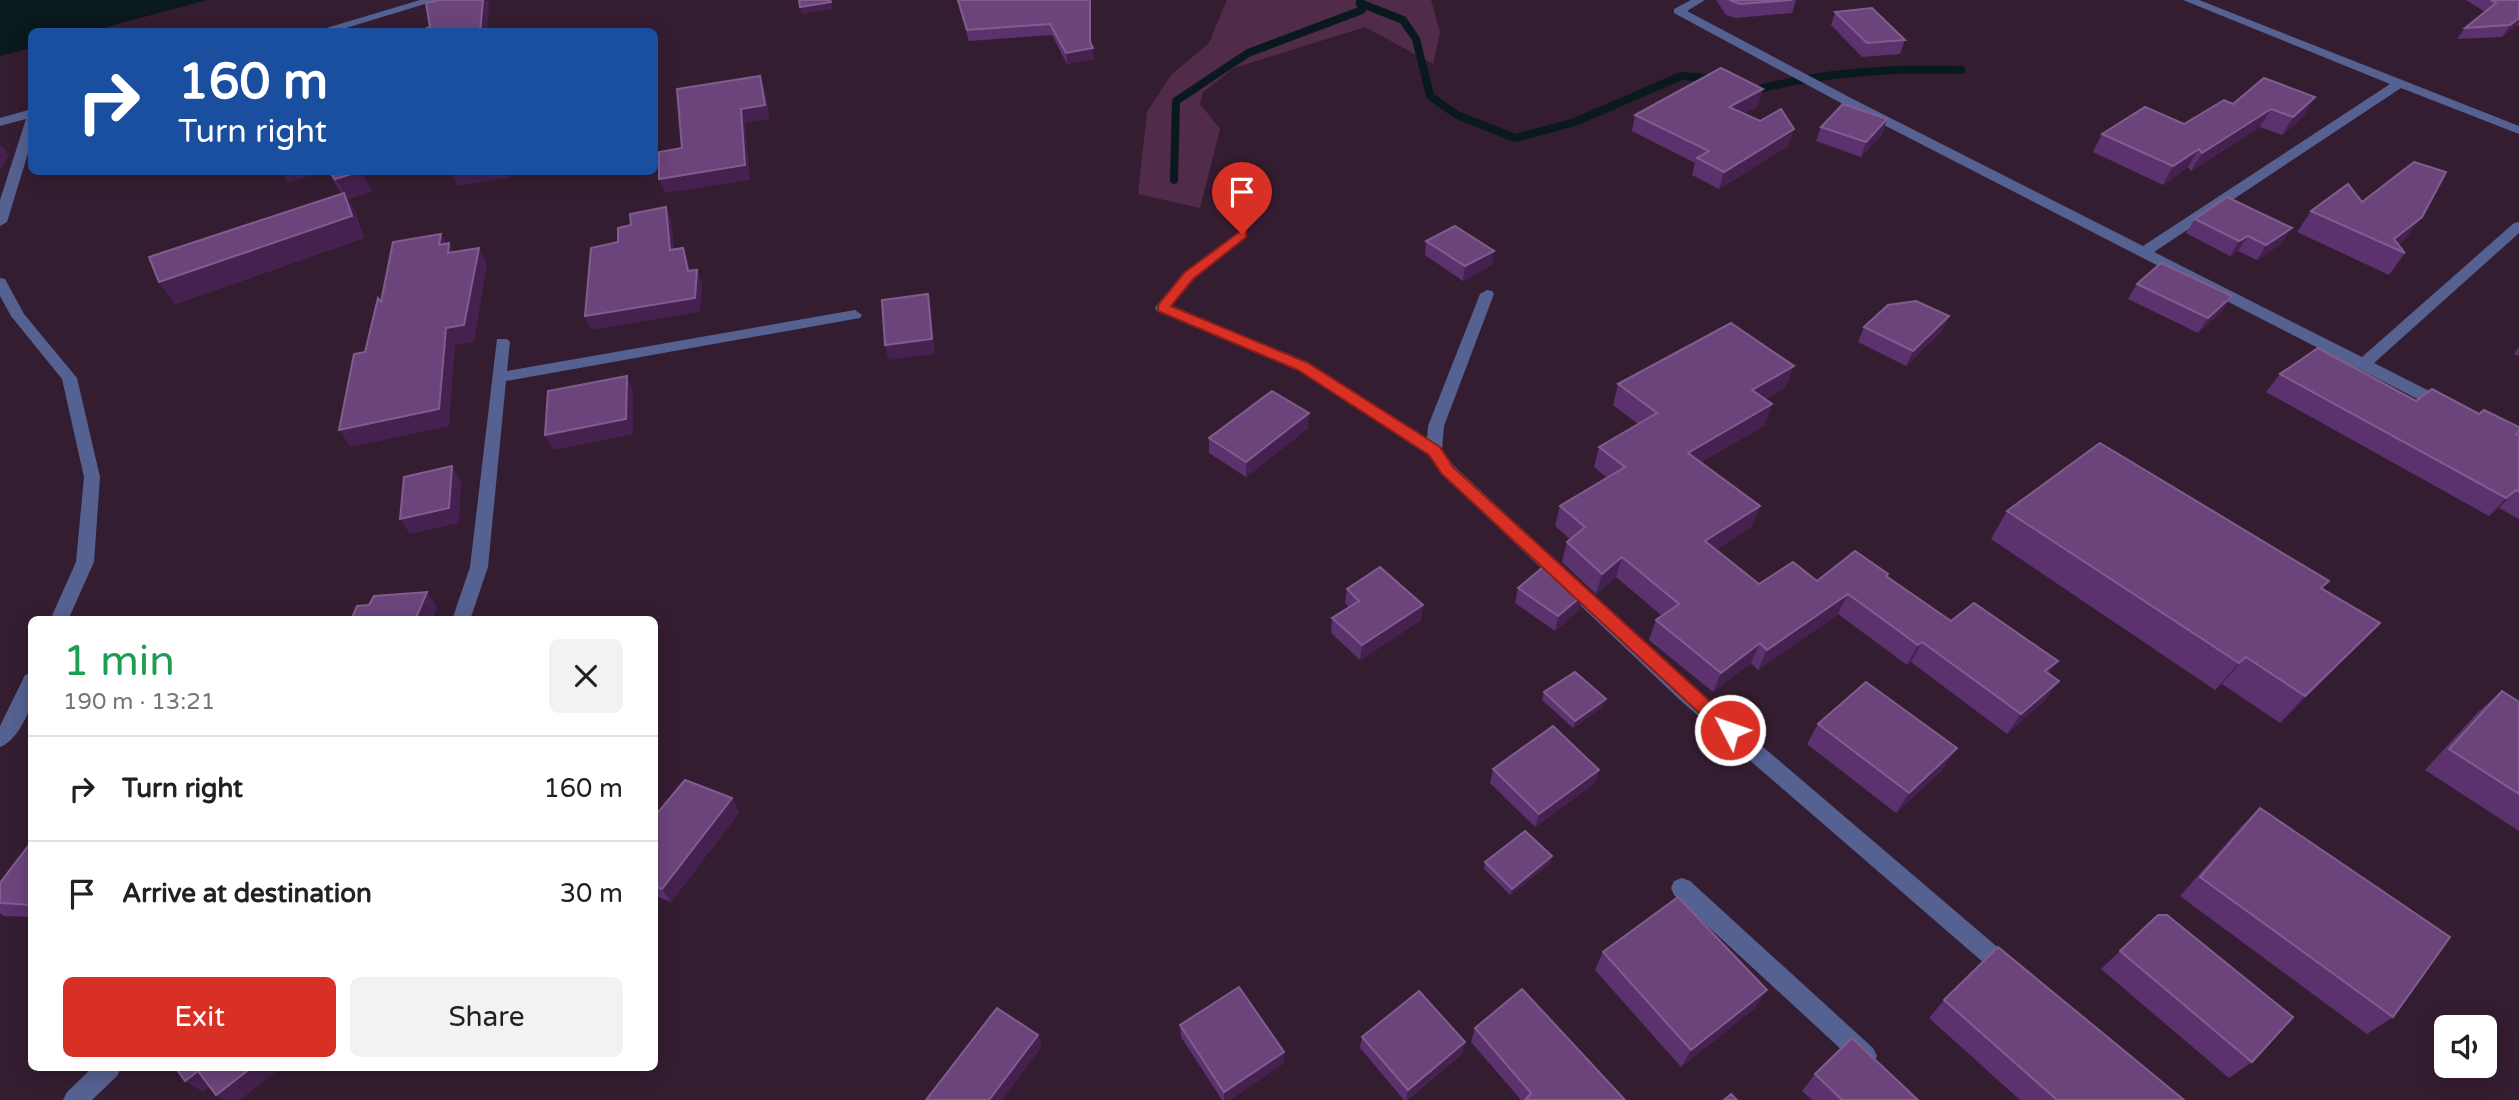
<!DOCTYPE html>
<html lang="en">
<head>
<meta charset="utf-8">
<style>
  :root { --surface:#fff; --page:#f2f2f2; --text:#202124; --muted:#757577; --line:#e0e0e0; --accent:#d93025 }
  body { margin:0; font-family:"Varela Round",sans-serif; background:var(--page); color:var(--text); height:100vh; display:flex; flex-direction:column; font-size:26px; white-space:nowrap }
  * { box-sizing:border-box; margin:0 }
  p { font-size:23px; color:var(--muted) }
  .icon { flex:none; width:38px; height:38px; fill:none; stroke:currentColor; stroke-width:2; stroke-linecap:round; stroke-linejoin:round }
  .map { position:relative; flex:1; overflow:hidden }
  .sheet { position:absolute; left:28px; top:616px; width:630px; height:455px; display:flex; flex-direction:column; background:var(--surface); border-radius:10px; box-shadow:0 4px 18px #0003 }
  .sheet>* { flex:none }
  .top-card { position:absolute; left:28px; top:28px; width:630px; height:147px; border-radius:10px; box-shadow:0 4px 18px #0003; background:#1a4fa0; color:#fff; overflow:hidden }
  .fabs { position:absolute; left:2434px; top:1015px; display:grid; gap:14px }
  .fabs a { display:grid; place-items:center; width:63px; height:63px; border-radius:10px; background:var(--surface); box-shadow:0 4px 18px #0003; font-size:35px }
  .pin { position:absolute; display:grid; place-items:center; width:60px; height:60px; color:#fff; margin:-72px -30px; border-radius:50% 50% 50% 0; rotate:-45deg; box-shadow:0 0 7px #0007 }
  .pin .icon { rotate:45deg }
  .me { position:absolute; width:77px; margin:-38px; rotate:311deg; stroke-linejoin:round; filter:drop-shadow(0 0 5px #0008) }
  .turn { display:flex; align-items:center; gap:24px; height:147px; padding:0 35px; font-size:32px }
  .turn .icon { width:91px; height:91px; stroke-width:2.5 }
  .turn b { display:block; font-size:49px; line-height:60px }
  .round { display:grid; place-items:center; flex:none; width:74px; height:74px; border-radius:10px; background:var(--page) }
  .summary { display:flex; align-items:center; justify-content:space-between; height:119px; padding:0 35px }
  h1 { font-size:42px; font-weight:600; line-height:52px; color:#1e9e55 }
  .button { display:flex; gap:14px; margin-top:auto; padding:14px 35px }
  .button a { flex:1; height:80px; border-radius:10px; background:var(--accent); color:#fff; font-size:28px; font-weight:600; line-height:80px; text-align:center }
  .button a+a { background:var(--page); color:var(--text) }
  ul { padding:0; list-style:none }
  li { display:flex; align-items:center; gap:21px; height:105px; padding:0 35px; border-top:2px solid var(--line) }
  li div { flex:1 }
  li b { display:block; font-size:26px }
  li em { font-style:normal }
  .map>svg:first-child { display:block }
  .green { fill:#502c4a }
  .water { fill:#09191d }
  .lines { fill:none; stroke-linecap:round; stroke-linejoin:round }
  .stream { stroke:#09191d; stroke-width:8 }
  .minor { fill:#556191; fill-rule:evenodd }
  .wall { fill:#5b316e }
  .shaded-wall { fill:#452150 }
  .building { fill:#6b447c; stroke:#805d8e; stroke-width:2 }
  .route { fill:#d93025; stroke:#8d1f18; stroke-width:2 }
</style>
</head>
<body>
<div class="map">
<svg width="2519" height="1100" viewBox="0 0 2519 1100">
  <rect width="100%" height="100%" fill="#351d31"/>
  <!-- green -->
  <polygon class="green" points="1227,0 1431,0 1440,32 1433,64 1365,27 1234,68 1203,92 1200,104 1220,129 1200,208 1138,194 1147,112 1171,75 1209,43"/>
  <!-- water -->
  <polygon class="water" points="0,0 207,0 92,31 32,32 31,48 0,56"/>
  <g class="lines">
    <!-- stream -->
    <g class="stream">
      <polyline points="1360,3 1403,20 1416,39 1430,96 1457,115 1515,138 1575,122 1681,76 1717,79"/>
      <path d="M 1749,88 L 1756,90 C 1824,72 1890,68 1961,70"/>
      <polyline points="1174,180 1176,101 1248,53 1362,10 1360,0"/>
    </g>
    <!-- minor -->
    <g class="minor">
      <polygon points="420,0 438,0 333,32 313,32"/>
      <polygon points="1691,0 1705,0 1687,11 1849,97 2143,246 2390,84 2183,0 2199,0 2519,126 2519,134 2401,88 2154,252 2362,357 2514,223 2519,222 2519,233 2374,363 2451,402 2453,406 2445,411 2439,410 1841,103 1674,13 1674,9"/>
      <polygon points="32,109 32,140 7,222 0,226 0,200 26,119 0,126 0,118"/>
      <polygon points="1242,230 1247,231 1247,237 1194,279 1171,306 1308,362 1427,439 1428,426 1480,294 1487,290 1492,291 1494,294 1444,426 1442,450 1454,466 1694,688 2015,962 2018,969 2015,976 2007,980 1999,976 1680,700 1442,474 1428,455 1298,370 1157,311 1155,308 1157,305 1184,273"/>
      <polygon points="0,278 5,279 24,314 77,378 100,477 94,562 68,620 50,620 76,562 84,477 62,379 11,316 0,296"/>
      <polygon points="855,310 862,315 860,318 506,381 488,567 470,620 452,620 470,567 497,339 507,339 510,342 507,371"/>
      <path d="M 32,673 C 32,681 33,693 32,701 C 28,717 15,742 0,747 L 0,726 L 25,675 Z"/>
      <polygon points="1682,878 1690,881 1873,1048 1877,1056 1873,1064 1865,1068 1857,1064 1674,895 1671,888 1674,881"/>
      <polygon points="92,1068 121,1068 117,1076 92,1100 63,1100 67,1092"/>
    </g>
  </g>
  <!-- wall -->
  <g class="wall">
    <polygon points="957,0 1091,0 1091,44 1094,59 1067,64 1052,35 969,41"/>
    <polygon points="1716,0 1796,0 1792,13 1736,18 1726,15"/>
    <polygon points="2466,0 2519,0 2519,26 2517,25 2502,37 2457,39 2465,28 2485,12"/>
    <polygon points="1835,12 1905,40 1900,54 1862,57 1831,25"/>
    <polygon points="2264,78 2304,116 2282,135 2260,127 2191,171 2188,167 2163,185 2093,152 2102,134 2184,124 2233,104"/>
    <polygon points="1758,106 1743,114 1788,146 1719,189 1692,175 1695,163 1632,131 1635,115"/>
    <polygon points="1887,119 1882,134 1861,157 1816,141 1821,127"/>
    <polygon points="328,172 361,172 372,191 348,199 356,214 364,238 175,304 159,282 342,193"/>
    <polygon points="2362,202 2406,238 2398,245 2405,253 2389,275 2297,232 2311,211"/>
    <polygon points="2195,219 2282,243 2257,260 2238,251 2230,256 2186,233"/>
    <polygon points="1426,241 1492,265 1463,281 1425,255"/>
    <polygon points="2137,284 2232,296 2222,311 2198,333 2128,299"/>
    <polygon points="1864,327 1942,331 1906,366 1858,342"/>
    <polygon points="2519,347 2519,356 2514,354"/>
    <polygon points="2280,374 2479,414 2519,432 2517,434 2519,435 2519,519 2499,508 2489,516 2266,392"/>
    <polygon points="1618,384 1786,387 1765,399 1765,425 1701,462 1760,506 1752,526 1716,550 1759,584 1817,581 1888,574 1887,577 1951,621 2058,661 2049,673 2059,681 2045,700 2007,734 1911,662 1907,665 1838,614 1758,670 1751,663 1713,692 1649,640 1656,620 1662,616 1616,577 1596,594 1562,562 1567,542 1570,539 1555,526 1560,506 1607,478 1594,467 1599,447 1638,424 1613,405"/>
    <polygon points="1308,428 1246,477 1209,453 1209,438"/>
    <polygon points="2007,511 2329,581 2322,588 2353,650 2280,723 2222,684 2215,690 1991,539"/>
    <polygon points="1518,588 1580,609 1555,631 1515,603"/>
    <polygon points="1347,589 1421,620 1360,660 1331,633 1332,618 1349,607 1345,603"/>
    <polygon points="2502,691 2519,702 2519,831 2425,770 2478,712"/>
    <polygon points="1544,692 1603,706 1573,728 1542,700"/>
    <polygon points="1818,724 1943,769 1896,813 1807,744"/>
    <polygon points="1493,769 1599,770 1595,783 1535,827 1490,783"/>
    <polygon points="732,798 739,812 671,902 654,895 654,817"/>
    <polygon points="2260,808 2393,1017 2367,1034 2180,896 2240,828"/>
    <polygon points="32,841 32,917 4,916 0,913 0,883"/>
    <polygon points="1552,856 1550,863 1510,895 1484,869 1485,862"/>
    <polygon points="2158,915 2252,1062 2229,1078 2101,969"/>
    <polygon points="1603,952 1756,1007 1681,1067 1595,970"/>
    <polygon points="1944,1000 2184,1100 2020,1100 1929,1018"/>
    <polygon points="1180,1025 1284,1052 1284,1063 1230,1100 1222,1100 1181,1037"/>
    <polygon points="1475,1028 1625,1100 1521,1100 1471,1042"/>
    <polygon points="1362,1037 1465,1042 1462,1054 1407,1100 1404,1100 1360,1048"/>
    <polygon points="1815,1074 1918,1100 1812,1100 1802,1091"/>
  </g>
  <!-- shaded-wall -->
  <g class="shaded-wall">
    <polygon points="483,0 487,0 489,5 487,32 480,32"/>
    <polygon points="1090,0 1091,0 1091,48 1093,48 1094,59 1067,64 1066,53"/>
    <polygon points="831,2 832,9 802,14 800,7"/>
    <polygon points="2519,18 2519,22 2517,25 2502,37 2510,25"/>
    <polygon points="760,76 765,90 770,119 745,123 750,180 665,193 659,179 741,109"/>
    <polygon points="1763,89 1758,106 1724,124 1729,107"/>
    <polygon points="2315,97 2304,116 2282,135 2293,117"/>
    <polygon points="2271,109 2260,127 2191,171 2202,153"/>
    <polygon points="1887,119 1882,134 1861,157 1866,142"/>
    <polygon points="1794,129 1788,146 1719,189 1724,172"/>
    <polygon points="0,144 9,155 0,170"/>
    <polygon points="2199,149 2188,167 2163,185 2173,166"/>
    <polygon points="281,172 321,172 288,183"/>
    <polygon points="358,172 361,172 372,191 348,199 356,214 364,238 175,304 159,282 346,199 335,179"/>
    <polygon points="458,172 509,172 509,178 458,186 451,173"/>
    <polygon points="666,207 671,220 676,264 670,250"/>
    <polygon points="2422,217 2406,238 2394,248 2394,239"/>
    <polygon points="2292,228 2282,243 2257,260 2266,245"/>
    <polygon points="441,234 449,248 449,243 458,260 439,245"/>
    <polygon points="2248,236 2238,251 2230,256 2239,241"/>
    <polygon points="479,248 487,264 474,342 455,345 449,426 351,447 339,430 446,328"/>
    <polygon points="683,248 688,261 693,285 688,271"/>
    <polygon points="1494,251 1492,265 1463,281 1465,266"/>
    <polygon points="697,270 702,283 700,312 591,330 585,316"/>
    <polygon points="928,294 931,309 935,354 888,360 885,345"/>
    <polygon points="2232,296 2222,311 2198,333 2208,318"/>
    <polygon points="1949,316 1942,331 1906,366 1913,351"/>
    <polygon points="1794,366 1786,387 1745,411 1752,390"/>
    <polygon points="627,376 633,391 633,434 553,450 545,435"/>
    <polygon points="1772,404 1765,425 1681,473 1688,453"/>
    <polygon points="1309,413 1308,428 1246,477 1246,462"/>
    <polygon points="452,466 461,481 459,523 410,534 400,519"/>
    <polygon points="2516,490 2499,508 2489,516 2506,498"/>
    <polygon points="1760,506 1752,526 1698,562 1705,541"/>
    <polygon points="1622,557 1616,577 1596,594 1602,574"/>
    <polygon points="427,592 437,607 432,620 415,620"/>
    <polygon points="1584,594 1580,609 1555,631 1558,616"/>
    <polygon points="1848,594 1838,614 1758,670 1767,650"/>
    <polygon points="1423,605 1421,620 1360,660 1362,645"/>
    <polygon points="2380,623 2280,723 2305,696"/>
    <polygon points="1922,642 1911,662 1907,665 1918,645"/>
    <polygon points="1760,643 1751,663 1713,692 1721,673"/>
    <polygon points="2246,657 2222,684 2215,690 2239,663"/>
    <polygon points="2058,661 2044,681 2045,671"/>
    <polygon points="2059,681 2045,700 2007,734 2021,714"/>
    <polygon points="1606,699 1603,706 1573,728 1575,721"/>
    <polygon points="1957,748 1943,769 1896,813 1909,793"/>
    <polygon points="1599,770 1595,783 1535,827 1539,814"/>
    <polygon points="732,798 739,812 671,902 662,889"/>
    <polygon points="1552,856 1550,863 1510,895 1512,889"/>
    <polygon points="1767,990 1756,1007 1681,1067 1691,1050"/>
    <polygon points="1038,1035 1042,1046 1002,1100 989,1100"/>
    <polygon points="1465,1042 1462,1054 1406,1100 1408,1090"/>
    <polygon points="1284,1052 1284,1063 1230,1100 1224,1100 1224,1092"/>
    <polygon points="251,1068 281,1068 240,1100 224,1100 216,1095"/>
    <polygon points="198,1071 215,1082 203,1092 185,1081"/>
  </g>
  <!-- building -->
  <g class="building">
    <polygon points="440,0 483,0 480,32 427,32 427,28 430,27 426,3"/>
    <polygon points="799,0 830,0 831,2 800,7"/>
    <polygon points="958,0 1090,0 1090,42 1093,48 1066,53 1050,24 967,30"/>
    <polygon points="1729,0 1792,0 1740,4"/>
    <polygon points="2491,0 2519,0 2519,18 2510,25 2465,28 2496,3"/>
    <polygon points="1872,8 1905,40 1867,43 1835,12"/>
    <polygon points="1721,68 1763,89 1729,107 1760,121 1781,109 1794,129 1724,172 1697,158 1709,151 1635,115"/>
    <polygon points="760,76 765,105 741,109 745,165 659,179 659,152 682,148 677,89"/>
    <polygon points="2264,78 2315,97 2293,117 2271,109 2202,153 2199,149 2173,166 2102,134 2145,107 2184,124 2224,100 2233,104"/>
    <polygon points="1843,104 1887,119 1866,142 1821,127"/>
    <polygon points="2414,162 2446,172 2422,217 2394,239 2405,253 2311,211 2348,184 2362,202"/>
    <polygon points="330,172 358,172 335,179"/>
    <polygon points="344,193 352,216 159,282 149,257"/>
    <polygon points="2227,197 2292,228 2266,245 2248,236 2239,241 2195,219"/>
    <polygon points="666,207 670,250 683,248 688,271 697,270 695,298 585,316 591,248 618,242 618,228 631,225 630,214"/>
    <polygon points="1455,226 1494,251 1465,266 1426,241"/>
    <polygon points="441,234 439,245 449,243 448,253 479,248 464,325 446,328 439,409 339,430 354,354 365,352 378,298 381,302 393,242"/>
    <polygon points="2161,263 2232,296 2208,318 2137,284"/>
    <polygon points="928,294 932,339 885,345 882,300"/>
    <polygon points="1916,301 1949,316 1913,351 1864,327 1888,305"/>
    <polygon points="1731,323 1794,366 1752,390 1772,404 1688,453 1760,506 1705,541 1759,584 1793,562 1817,581 1855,551 1888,574 1886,576 1951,621 1974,603 2058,661 2045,671 2059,681 2021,714 1922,642 1918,645 1848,594 1767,650 1760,643 1721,673 1656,620 1679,604 1622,557 1602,574 1567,542 1585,527 1560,506 1625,467 1599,447 1657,413 1618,384"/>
    <polygon points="2318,348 2416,401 2432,389 2479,414 2484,410 2519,427 2519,431 2516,434 2519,435 2519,492 2516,490 2506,498 2280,374"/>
    <polygon points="627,376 626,419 545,435 548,391"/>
    <polygon points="1272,391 1309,413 1246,462 1209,438"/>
    <polygon points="2100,443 2329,581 2321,588 2380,623 2305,696 2246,657 2239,663 2007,511"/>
    <polygon points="452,466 449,508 400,519 404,477"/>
    <polygon points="1549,562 1584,594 1558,616 1518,588"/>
    <polygon points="1380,567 1423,605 1362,645 1332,618 1359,601 1347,589"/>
    <polygon points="427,592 415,620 351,620 357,606 369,605 374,596"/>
    <polygon points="1575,672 1606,699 1575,721 1544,692"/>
    <polygon points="1866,682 1957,748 1909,793 1818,724"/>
    <polygon points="2502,691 2519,702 2519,794 2449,749"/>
    <polygon points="1553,726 1599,770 1539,814 1493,769"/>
    <polygon points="685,780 732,798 662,889 654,886 654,817"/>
    <polygon points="2260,808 2450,937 2393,1017 2200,877"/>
    <polygon points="1525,831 1552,856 1512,889 1485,862"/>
    <polygon points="32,841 32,905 0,903 0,883"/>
    <polygon points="1678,897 1767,990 1691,1050 1603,952"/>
    <polygon points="2158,915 2167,915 2293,1017 2252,1062 2120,951"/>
    <polygon points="1998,947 2184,1100 2057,1100 1944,1000"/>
    <polygon points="1239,987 1284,1052 1224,1092 1180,1025"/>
    <polygon points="1522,989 1625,1100 1525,1100 1531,1093 1475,1028"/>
    <polygon points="1419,991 1465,1042 1408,1090 1362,1037"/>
    <polygon points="997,1008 1038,1035 989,1100 926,1100"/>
    <polygon points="1852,1038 1918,1100 1842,1100 1815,1074"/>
    <polygon points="176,1068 251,1068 216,1095 198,1071 185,1081"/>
    <polygon points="1731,1094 1737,1100 1724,1100"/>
  </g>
  <!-- route -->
  <polygon class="route" points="1242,230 1246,231 1246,237 1193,279 1171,306 1308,363 1440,447 1453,467 1736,725 1738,730 1736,735 1730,737 1723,735 1442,474 1429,455 1298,370 1158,311 1158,305 1184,273"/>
</svg>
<div class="fabs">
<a><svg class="icon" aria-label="sound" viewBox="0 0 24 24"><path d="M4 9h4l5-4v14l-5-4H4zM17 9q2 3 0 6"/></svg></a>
</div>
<div class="pin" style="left:1242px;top:234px;background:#d93025"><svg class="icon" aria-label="arrive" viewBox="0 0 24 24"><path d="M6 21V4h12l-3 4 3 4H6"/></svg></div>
<svg class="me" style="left:1730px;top:730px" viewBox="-20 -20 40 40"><circle r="17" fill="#d93025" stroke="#fff" stroke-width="3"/><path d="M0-11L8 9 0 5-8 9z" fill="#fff"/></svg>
<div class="top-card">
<div class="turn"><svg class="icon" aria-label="right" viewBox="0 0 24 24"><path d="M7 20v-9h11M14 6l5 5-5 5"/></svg><div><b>160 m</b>Turn right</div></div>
</div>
<section class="sheet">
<div class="summary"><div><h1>1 min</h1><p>190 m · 13:21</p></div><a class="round"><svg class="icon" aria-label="close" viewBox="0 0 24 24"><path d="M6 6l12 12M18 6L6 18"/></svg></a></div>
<ul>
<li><svg class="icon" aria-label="right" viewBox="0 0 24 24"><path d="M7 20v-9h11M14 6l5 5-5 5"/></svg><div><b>Turn right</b></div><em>160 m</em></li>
<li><svg class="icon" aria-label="arrive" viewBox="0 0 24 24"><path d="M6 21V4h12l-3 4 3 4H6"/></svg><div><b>Arrive at destination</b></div><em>30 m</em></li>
</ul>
<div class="button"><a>Exit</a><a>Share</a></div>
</section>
</div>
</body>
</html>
